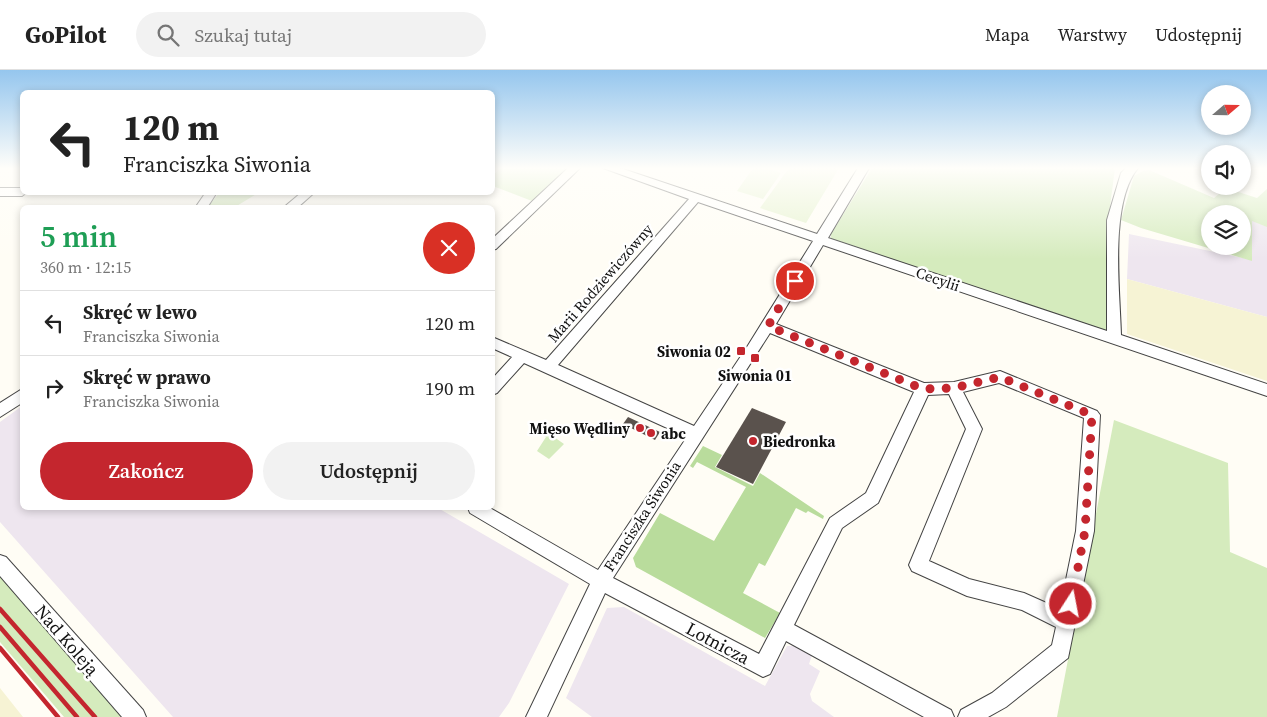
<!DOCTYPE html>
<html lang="pl">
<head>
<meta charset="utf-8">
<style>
  :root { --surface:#fff; --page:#f2f2f2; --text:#222; --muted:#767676; --line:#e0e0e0; --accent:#c4262e }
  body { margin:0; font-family:"Source Serif 4",serif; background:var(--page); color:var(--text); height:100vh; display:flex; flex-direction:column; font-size:19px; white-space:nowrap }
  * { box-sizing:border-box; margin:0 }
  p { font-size:16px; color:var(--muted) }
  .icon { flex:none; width:28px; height:28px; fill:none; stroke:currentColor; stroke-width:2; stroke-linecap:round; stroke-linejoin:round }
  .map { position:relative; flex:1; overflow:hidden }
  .details { position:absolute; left:20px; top:135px; width:475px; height:305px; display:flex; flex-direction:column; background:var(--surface); border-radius:8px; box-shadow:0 2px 8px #0003 }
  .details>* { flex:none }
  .top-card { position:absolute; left:20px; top:20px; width:475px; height:105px; border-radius:8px; box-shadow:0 2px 8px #0003; background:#fff; color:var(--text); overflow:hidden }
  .needle { width:32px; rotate:70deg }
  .buttons { position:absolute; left:1201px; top:15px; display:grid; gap:10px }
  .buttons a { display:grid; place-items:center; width:50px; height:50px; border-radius:50%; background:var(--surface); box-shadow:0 2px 8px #0003; font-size:25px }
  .pin { position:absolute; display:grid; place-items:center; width:42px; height:42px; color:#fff; margin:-21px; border:2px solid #fff; border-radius:50%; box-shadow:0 1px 5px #0007 }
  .me { position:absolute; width:55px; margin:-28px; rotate:11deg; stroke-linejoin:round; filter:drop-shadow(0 0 4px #0008) }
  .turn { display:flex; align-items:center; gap:18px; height:105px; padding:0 20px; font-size:22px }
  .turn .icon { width:65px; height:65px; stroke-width:2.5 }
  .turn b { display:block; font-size:35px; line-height:42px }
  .round { display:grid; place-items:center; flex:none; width:52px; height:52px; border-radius:26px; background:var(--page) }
  .head { display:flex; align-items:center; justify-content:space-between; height:85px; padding:0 20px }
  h1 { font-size:30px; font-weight:600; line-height:38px; color:#1e9e55 }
  .primary-button { display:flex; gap:10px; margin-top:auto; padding:10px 20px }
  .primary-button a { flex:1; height:58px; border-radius:30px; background:var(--accent); color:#fff; font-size:20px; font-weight:600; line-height:58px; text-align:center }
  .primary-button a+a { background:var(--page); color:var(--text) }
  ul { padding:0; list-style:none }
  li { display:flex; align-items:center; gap:15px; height:65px; padding:0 20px; border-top:1px solid var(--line) }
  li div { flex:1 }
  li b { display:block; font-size:19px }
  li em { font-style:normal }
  header { display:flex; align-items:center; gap:30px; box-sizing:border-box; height:70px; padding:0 25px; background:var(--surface); border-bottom:1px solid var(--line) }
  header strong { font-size:24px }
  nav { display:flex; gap:28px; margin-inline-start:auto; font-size:18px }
  .search { width:350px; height:45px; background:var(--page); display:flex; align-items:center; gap:12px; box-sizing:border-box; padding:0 18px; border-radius:28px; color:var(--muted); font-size:19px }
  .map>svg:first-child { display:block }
  .industrial { fill:#eee6ef }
  .farmland { fill:#f6f3d4 }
  .green { fill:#d5ebbd; fill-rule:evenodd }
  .forest { fill:#b9dc9c }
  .pitch { fill:#e6f2cf }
  .building { fill:#5a524d }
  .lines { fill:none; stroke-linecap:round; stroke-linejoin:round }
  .minor-casing { stroke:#444; stroke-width:2 }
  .minor { fill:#fff; fill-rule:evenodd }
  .rail { stroke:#c4262e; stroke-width:4.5 }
  .route { stroke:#c4262e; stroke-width:9; stroke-dasharray:0 16.2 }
  .poi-dot { fill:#c4262e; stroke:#fff; stroke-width:2 }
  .labels { text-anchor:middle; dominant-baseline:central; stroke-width:5; stroke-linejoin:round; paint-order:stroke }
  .street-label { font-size:15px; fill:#111; stroke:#fff }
  .poi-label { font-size:15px; font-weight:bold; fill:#111; stroke:#fff; text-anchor:end }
  .near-street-label { font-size:18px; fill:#111; stroke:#fff }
</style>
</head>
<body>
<header>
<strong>GoPilot</strong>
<div class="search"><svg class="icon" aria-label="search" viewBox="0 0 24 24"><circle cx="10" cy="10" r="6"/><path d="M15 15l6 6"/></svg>Szukaj tutaj</div>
<nav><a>Mapa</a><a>Warstwy</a><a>Udostępnij</a></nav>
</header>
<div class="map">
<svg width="1267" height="647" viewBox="0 0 1267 647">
  <rect width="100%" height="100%" fill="#fffdf5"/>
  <!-- industrial -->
  <g class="industrial">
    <polygon points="1247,146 1267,155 1267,247 1127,209 1129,164 1248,189"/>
    <polygon points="22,336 22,438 438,438 569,514 509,633 499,647 173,647 0,452 0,352"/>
    <polygon points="624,537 765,616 787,576 796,576 812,585 809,594 820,601 810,624 812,631 834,647 592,647 566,628 607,538"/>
  </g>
  <!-- farmland -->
  <g class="farmland">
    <polygon points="1127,209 1267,247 1267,311 1127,264"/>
    <polygon points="0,618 23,647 0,647"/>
  </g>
  <!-- green -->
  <g class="green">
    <polygon points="501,98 567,98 532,131 493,116 493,105"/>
    <polygon points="872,98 1115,98 1107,160 1106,261 831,169 831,164"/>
    <path d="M 1149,100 L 1214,128 L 1226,118 L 1257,128 L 1267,119 L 1267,157 L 1252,151 L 1252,191 L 1141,158 L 1121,150 L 1134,106 L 1143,101 ZM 1210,144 L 1242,144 L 1242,176 L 1210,176 Z"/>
    <polygon points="219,123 219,122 258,123 235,137 208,137"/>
    <polygon points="1114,350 1228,393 1230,482 1267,498 1267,647 1057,647"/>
    <polygon points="538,353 552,360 554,367 564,374 549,389 537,381 546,367 533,361"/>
    <polygon points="0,504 129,647 64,647 0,572"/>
  </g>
  <!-- forest -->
  <polygon class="forest" points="703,376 722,385 715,397 753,416 760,403 824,446 823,449 808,441 806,443 796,438 765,496 759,493 743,523 780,543 765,568 636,497 633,488 660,443 714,471 746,417 697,392 693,398 690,396"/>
  <!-- pitch -->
  <g class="pitch">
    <polygon points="753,98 767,98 781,103 763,129 737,121"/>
    <polygon points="789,98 839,98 806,153 760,138"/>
  </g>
  <!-- building -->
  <g class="building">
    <polygon points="752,338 786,352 753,414 716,397"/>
    <polygon points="628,347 660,362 655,370 623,354"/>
  </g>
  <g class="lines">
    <!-- minor casing -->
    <g class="minor-casing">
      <g id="minor">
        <polygon points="568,98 580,98 496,179 492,180 492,169"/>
        <path d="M 603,98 L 620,98 L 817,164 L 858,98 L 869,98 L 828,168 L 1107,261 L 1107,150 L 1121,103 L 1126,98 L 1138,98 C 1109,133 1120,221 1121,265 L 1267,314 L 1267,326 L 823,175 L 776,254 L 924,313 L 954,312 L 1000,301 L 1097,341 L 1100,345 L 1094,461 L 1068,588 L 1006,637 L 988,647 L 958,647 L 961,640 L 992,623 L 1052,575 L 1056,557 L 1022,540 L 967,526 L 912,501 L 909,495 L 966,359 L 949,324 L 928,325 L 878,433 L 842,458 L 794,555 L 951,640 L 954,647 L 924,647 L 786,571 L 770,604 L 763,607 L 605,523 L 547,647 L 526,647 L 590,514 L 470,443 L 468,438 L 490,438 L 598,500 L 687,367 L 524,293 L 497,323 L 492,325 L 492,309 L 512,287 L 492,278 L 492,267 L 546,290 L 689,129 ZM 698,132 L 813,171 L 747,277 L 694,356 L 558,295 ZM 770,263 L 914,322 L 866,423 L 830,448 L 759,584 L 613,508 ZM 999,313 L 1084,348 L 1076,461 L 1060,539 L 1024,523 L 969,509 L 929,491 L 982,359 L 963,322 Z"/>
        <polygon points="0,118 22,118 22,122 27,122 22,126 0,126"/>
        <polygon points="206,122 217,122 207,138 195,138"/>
        <polygon points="302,122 315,122 297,138 283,138"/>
        <polygon points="22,319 22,333 0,347 0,333"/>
        <polygon points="0,485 6,487 143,640 146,647 122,647 0,506"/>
      </g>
    </g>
    <!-- minor -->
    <use href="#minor" class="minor"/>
    <!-- rail -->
    <g class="rail">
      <polyline points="0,539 95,647"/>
      <polyline points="0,557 77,647"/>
      <polyline points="0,578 58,647"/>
    </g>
  </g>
  <!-- sky -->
  <linearGradient id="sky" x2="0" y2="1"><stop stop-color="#95c6ee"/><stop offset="0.52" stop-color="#fffefa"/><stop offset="1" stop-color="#fffefa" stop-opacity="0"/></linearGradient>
  <rect width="1267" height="189" fill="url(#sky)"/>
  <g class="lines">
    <!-- route -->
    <polyline class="route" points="795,211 768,256 923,319 954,318 1000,307 1092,345 1085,461 1071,534"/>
  </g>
  <!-- markers -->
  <g class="poi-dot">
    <rect x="736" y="276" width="10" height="10" rx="2.5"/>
    <rect x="750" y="283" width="10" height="10" rx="2.5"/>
    <circle cx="640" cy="358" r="5"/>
    <circle cx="651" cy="363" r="5"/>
    <circle cx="753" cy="371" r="5"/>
  </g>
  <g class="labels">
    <!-- street labels -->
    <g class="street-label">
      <text transform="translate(938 209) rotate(19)">Cecylii</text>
      <text transform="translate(600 213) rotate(-49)">Marii Rodziewiczówny</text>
      <text transform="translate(642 446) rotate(-57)">Franciszka Siwonia</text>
    </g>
    <!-- poi labels -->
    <g class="poi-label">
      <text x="731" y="281">Siwonia 02</text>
      <text x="755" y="305" text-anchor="middle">Siwonia 01</text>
      <text x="630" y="358">Mięso Wędliny</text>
      <text x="661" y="363" text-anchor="start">abc</text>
      <text x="763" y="371" text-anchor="start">Biedronka</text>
    </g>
    <!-- near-street labels -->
    <g class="near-street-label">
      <text transform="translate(67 570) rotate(49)">Nad Koleją</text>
      <text transform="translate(718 573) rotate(28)">Lotnicza</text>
    </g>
  </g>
</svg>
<div class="buttons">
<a><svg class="needle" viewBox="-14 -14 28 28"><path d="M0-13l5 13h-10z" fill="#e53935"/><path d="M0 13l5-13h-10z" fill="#767676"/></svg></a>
<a><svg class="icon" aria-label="sound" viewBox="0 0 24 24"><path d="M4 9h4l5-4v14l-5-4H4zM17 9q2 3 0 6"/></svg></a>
<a><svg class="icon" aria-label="layers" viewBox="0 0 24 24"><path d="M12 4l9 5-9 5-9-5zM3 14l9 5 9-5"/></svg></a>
</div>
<div class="pin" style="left:795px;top:211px;background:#d93025"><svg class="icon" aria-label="arrive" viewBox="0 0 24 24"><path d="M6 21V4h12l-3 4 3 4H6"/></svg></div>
<svg class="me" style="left:1071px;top:534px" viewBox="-20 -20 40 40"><circle r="17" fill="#c4262e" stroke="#fff" stroke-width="3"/><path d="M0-11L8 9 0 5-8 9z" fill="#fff"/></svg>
<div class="top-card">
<div class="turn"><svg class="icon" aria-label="left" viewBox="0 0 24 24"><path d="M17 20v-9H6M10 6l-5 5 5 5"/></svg><div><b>120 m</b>Franciszka Siwonia</div></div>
</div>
<section class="details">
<div class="head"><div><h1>5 min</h1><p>360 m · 12:15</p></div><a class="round" style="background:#d93025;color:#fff"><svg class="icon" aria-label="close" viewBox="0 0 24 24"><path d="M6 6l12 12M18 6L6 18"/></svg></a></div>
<ul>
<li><svg class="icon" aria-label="left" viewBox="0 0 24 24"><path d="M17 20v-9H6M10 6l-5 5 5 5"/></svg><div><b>Skręć w lewo</b><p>Franciszka Siwonia</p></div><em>120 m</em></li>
<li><svg class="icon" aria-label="right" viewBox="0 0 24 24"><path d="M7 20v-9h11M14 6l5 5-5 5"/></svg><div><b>Skręć w prawo</b><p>Franciszka Siwonia</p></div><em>190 m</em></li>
</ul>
<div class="primary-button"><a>Zakończ</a><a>Udostępnij</a></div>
</section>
</div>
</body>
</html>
